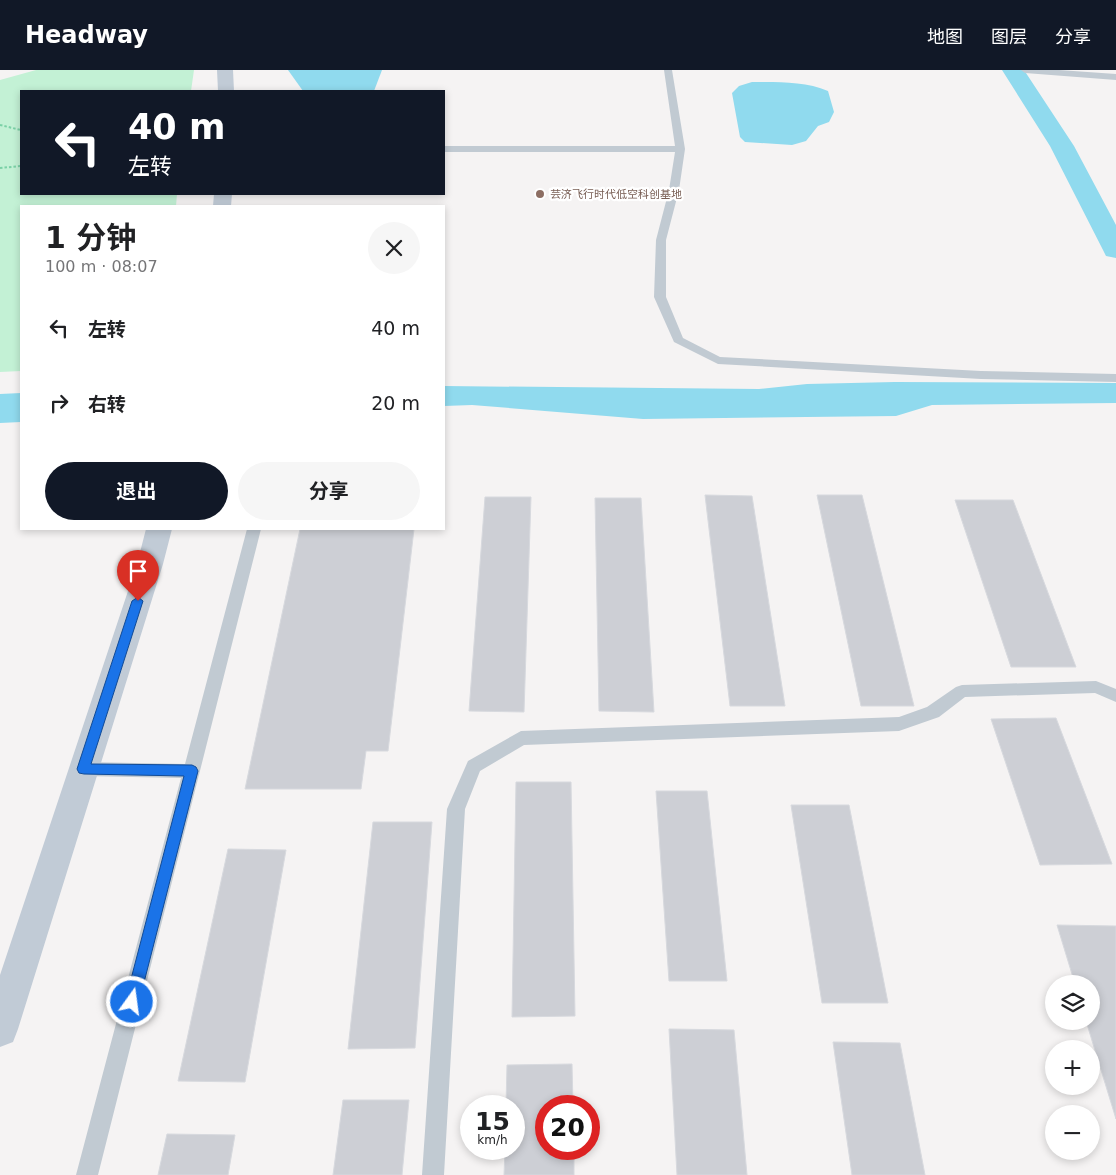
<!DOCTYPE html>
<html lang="zh">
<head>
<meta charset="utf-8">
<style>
  :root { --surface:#fff; --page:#f6f6f6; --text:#202124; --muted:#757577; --accent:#111827 }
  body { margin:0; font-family:"DejaVu Sans","Noto Sans SC",sans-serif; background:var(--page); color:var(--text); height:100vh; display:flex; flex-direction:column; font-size:19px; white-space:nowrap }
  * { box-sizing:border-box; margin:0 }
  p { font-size:16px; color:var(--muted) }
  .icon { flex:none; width:28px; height:28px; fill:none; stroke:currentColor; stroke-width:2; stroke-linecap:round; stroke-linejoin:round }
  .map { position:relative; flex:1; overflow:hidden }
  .panel { position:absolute; left:20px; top:135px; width:425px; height:325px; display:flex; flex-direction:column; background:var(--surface); border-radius:0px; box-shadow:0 2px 8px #0003 }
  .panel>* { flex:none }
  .top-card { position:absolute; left:20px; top:20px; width:425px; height:105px; border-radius:0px; box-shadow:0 2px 8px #0003; background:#111827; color:#fff; overflow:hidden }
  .tools { position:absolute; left:1045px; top:905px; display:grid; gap:10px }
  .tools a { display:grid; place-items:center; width:55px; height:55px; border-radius:50%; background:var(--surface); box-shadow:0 2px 8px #0003; font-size:25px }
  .speed { position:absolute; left:460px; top:1025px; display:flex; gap:10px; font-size:25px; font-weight:700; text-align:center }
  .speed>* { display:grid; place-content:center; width:65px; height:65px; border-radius:50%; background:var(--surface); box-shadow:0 2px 8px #0003; line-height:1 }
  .speed small { font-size:12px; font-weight:400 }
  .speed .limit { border:8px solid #d22; background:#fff; color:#111 }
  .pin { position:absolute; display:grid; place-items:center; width:42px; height:42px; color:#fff; margin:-51px -21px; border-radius:50% 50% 50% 0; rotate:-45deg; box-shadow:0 0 5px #0007 }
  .pin .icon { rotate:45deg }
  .me { position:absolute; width:55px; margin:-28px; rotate:14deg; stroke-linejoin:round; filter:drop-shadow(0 0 4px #0008) }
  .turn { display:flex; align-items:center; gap:18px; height:105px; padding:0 25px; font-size:22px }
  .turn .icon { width:65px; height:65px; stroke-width:2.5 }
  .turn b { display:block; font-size:35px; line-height:42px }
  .round { display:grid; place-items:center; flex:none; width:52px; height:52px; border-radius:26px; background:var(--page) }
  .overview { display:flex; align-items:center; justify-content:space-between; height:85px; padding:0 25px }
  h1 { font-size:30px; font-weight:700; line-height:38px }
  .primary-button { display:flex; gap:10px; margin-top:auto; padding:10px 25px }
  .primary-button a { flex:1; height:58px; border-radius:30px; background:var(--accent); color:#fff; font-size:20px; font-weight:700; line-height:58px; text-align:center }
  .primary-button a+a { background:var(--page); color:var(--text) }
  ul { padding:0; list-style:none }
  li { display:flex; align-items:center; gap:15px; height:75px; padding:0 25px }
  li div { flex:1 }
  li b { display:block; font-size:19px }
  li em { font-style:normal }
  header { display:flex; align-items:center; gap:30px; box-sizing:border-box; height:70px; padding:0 25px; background:var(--accent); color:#fff }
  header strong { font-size:24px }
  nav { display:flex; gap:28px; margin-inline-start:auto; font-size:18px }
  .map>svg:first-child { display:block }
  .green { fill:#c3f1d5 }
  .water { fill:#90daee }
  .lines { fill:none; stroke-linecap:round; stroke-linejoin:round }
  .canal { fill:#90daee; fill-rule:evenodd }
  .building { fill:#cdcfd5; stroke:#d7d9de }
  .path { stroke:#7ad0a6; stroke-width:2; stroke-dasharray:2.5 2; stroke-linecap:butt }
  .lane { fill:#c1cad2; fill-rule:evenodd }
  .secondary { fill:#c1cbd6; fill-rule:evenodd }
  .route { fill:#1a73e8; stroke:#114b97 }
  .education-dot { fill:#8d6e63; stroke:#fff; stroke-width:2 }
  .labels { text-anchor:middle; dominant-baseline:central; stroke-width:4.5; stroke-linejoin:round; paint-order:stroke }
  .far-education-label { font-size:11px; fill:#785e54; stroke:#fff; text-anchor:start }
</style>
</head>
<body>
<header>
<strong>Headway</strong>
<nav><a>地图</a><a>图层</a><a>分享</a></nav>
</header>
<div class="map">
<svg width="1116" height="1105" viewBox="0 0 1116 1105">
  <rect width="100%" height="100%" fill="#f5f3f3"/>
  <!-- green -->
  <polygon class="green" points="36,0 194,0 191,21 21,21 21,124 177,124 176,136 21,136 21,301 0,302 0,10"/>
  <!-- water -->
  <g class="water">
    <polygon points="288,0 382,0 374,21 303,21"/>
    <path d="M 752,12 C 777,12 805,11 828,21 L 834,42 L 829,52 L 818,56 L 806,71 L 792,75 L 745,72 L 740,67 L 732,23 L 739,16 Z"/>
    <polygon points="895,312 1116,313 1116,333 932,335 896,346 643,349 472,335 444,336 444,316 759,319 807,314"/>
    <polygon points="21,323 21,352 0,353 0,324"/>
  </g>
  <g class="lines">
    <!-- canal -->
    <polygon class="canal" points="1002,0 1024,0 1074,76 1116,155 1116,188 1106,186 1103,180 1050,76"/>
  </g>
  <!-- building -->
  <g class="building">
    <polygon points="705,425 752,426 785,636 730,636"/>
    <polygon points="817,425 862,425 914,636 861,636"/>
    <polygon points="485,427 531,427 524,642 469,641"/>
    <polygon points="595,428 641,428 654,642 599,641"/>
    <polygon points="955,430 1013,430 1076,597 1011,597"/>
    <polygon points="300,459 414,459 388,681 366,681 361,719 245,719"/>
    <polygon points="1056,648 1112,794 1040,795 991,649"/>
    <polygon points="516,712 571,712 575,946 512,947"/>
    <polygon points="656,721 707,721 727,911 669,911"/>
    <polygon points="791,735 849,735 888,933 822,933"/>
    <polygon points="373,752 432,752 415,978 348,979"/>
    <polygon points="228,779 286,780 245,1012 178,1011"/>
    <polygon points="1057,855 1116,856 1116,1049 1086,951 1091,951 1091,914 1075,914"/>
    <polygon points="669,959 734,960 747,1105 677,1105"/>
    <polygon points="833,972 900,973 925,1105 852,1105"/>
    <polygon points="572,994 573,1036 546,1036 546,1079 574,1079 574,1105 504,1105 505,1079 514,1079 514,1036 506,1036 507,995"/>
    <polygon points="343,1030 409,1030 402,1105 333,1105"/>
    <polygon points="167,1064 235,1065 228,1105 158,1105"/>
  </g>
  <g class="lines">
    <!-- path -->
    <g class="path">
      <polyline points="0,55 21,60"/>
      <polyline points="0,98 21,96"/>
    </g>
    <!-- lane -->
    <g class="lane">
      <polygon points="664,0 672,0 685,79 679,120 666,170 666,227 683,268 720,287 981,301 1116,304 1116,312 981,309 718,294 674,272 654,227 656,170 669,120 675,82 444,82 444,76 675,76"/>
      <polygon points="1021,0 1059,0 1116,4 1116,10 1025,3"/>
      <polygon points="247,459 261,459 98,1105 76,1105 181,708 84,706 78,704 76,699 78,694 84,692 185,694"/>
      <polygon points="1096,611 1116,619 1116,632 1095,623 965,627 939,647 899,661 524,675 480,701 465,739 444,1105 422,1105 447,739 468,691 521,661 899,647 927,637 956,617 962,615"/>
    </g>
    <!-- secondary -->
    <g class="secondary">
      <polygon points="217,0 233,0 234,21 218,21"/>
      <polygon points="214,124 232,124 231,136 213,136"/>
      <polygon points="146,459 172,459 163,494 18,959 13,972 0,977 0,905 137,494"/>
    </g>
  </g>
  <!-- route -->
  <polygon class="route" points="138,527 143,531 91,694 192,695 196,697 198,701 139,932 137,937 132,939 127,937 125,932 184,706 84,704 79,703 77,699 132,531"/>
  <!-- markers -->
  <circle class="education-dot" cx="540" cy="124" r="5"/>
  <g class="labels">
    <!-- far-education labels -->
    <g class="far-education-label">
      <text x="550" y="124">芸济飞行时代低空科创基地</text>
    </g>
  </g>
</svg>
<div class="tools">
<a><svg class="icon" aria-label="layers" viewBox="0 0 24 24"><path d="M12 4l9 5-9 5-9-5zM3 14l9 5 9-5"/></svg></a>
<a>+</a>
<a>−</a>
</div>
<div class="speed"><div>15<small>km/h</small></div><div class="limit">20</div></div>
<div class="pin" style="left:138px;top:531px;background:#d93025"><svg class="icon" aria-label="arrive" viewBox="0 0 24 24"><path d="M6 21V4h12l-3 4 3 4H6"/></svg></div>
<svg class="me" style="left:132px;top:932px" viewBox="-20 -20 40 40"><circle r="17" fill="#1a73e8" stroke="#fff" stroke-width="3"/><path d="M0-11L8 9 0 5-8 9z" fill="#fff"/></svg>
<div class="top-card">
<div class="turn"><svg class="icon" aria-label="left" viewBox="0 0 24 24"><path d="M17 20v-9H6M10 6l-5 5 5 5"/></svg><div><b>40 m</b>左转</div></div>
</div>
<section class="panel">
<div class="overview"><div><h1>1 分钟</h1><p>100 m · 08:07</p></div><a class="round"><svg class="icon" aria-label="close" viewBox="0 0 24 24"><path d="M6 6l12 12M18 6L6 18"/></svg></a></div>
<ul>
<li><svg class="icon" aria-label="left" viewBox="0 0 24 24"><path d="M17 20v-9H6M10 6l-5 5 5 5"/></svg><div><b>左转</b></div><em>40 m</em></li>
<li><svg class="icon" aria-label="right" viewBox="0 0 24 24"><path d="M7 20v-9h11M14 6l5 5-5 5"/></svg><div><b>右转</b></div><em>20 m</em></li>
</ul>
<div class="primary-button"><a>退出</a><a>分享</a></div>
</section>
</div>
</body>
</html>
